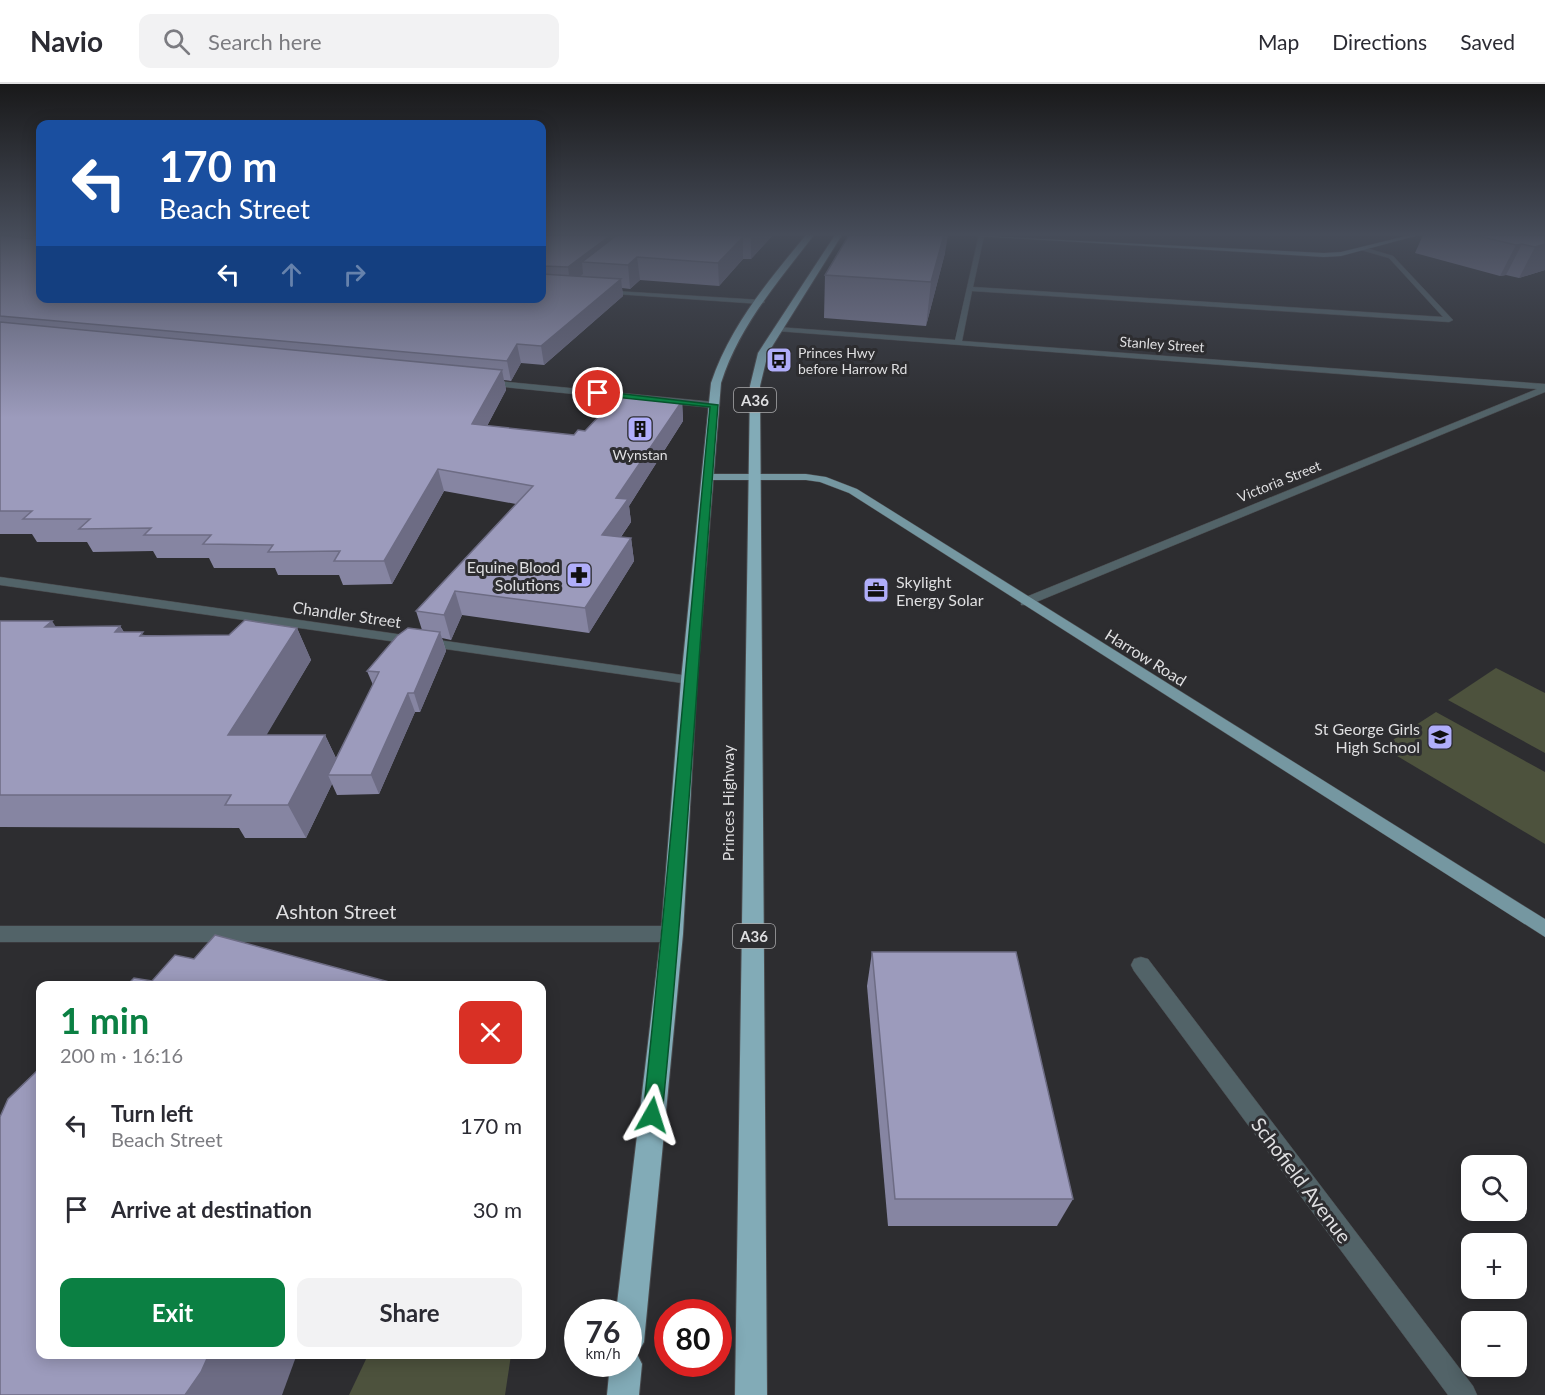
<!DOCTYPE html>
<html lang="en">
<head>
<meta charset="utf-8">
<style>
  :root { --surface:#fff; --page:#f2f2f3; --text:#2b2b33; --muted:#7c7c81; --line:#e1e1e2; --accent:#0b8043 }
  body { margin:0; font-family:Lato,sans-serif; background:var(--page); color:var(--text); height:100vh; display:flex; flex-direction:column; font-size:22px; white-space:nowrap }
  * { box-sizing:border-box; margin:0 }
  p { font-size:20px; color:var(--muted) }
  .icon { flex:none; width:33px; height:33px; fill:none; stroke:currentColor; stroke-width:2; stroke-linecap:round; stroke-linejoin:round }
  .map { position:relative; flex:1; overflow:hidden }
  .drawer { position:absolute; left:36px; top:897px; width:510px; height:378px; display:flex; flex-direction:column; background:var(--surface); border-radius:12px; box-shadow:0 3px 15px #0003 }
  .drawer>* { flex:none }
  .hud { position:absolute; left:36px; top:36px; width:510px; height:183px; border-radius:12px; box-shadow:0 3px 15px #0003; background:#1a4fa0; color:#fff; overflow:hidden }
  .tools { position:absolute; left:1461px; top:1071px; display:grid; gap:12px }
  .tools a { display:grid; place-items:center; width:66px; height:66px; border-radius:12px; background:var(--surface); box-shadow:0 3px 15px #0003; font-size:30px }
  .speed { position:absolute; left:564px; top:1215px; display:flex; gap:12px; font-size:30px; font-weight:700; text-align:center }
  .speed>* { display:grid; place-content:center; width:78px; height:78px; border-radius:50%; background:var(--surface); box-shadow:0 3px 15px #0003; line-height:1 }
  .speed small { font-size:15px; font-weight:400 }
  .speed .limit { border:9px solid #d22; background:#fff; color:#111 }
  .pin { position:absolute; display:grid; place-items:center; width:51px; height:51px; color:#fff; margin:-26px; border:3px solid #fff; border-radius:50%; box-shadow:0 2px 6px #0007 }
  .me { position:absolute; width:66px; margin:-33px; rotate:6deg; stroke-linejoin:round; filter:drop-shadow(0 0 4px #0008) }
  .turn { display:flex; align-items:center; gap:21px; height:126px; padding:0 24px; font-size:27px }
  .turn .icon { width:78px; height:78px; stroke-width:2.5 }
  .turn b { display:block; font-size:42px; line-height:51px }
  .lanes { display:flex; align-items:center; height:57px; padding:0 24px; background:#0003; justify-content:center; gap:30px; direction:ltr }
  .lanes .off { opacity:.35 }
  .round { display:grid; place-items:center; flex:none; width:63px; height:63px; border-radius:12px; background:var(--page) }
  .head { display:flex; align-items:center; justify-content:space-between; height:102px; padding:0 24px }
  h1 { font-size:36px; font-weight:700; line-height:45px; color:var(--accent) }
  .button { display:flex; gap:12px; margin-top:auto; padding:12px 24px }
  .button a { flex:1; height:69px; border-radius:12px; background:var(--accent); color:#fff; font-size:24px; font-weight:700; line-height:69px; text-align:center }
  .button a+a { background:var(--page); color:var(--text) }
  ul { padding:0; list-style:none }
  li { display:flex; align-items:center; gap:18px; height:84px; padding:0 24px }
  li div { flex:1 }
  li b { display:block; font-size:22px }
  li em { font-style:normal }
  header { display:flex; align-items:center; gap:36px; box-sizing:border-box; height:84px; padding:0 30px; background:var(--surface); border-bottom:2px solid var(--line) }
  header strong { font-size:28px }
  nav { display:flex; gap:33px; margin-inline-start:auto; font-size:21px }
  .search { width:420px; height:54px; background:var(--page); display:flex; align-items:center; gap:15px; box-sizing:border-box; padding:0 21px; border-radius:12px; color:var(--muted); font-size:22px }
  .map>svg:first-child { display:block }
  .green { fill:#4d523d }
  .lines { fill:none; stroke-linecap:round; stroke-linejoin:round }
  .minor-casing { stroke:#49494c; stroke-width:1 }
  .major-casing { stroke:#49494c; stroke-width:1 }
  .highway-casing { stroke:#49494c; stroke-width:2 }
  .minor { fill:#526368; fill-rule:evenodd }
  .major { fill:#7597a1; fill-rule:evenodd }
  .highway { fill:#82abb7; fill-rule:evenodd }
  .wall { fill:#8685a2 }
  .shaded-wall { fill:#6d6c84 }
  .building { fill:#9c9bbc; stroke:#6d6c84; stroke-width:1.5 }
  .route { fill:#0b8043; stroke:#07532c; stroke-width:1.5 }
  .labels { text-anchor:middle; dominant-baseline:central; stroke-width:6; stroke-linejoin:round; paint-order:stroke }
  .far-street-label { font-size:14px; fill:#dfdfe1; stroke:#2d2d30 }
  .far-poi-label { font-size:14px; fill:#dfdfe1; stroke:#2d2d30; text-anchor:start }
  .shield { fill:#2d2d30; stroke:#aaaaac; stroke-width:1.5 }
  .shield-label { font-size:15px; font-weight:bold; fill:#dfdfe1 }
  .poi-label { font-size:16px; fill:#dfdfe1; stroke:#2d2d30; text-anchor:end }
  .street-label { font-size:16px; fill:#dfdfe1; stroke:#2d2d30 }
  .near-street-label { font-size:20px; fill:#dfdfe1; stroke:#2d2d30 }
</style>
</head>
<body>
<header>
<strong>Navio</strong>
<div class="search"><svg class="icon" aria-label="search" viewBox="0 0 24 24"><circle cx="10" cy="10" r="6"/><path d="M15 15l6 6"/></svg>Search here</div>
<nav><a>Map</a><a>Directions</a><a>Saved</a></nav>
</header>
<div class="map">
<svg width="1545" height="1311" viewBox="0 0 1545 1311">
  <rect width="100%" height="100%" fill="#2d2d30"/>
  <!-- green -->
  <g class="green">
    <polygon points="1496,584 1545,609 1545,669 1448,616"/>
    <polygon points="1436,628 1545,688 1545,760 1382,663"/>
    <polygon points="368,1271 511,1271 505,1311 349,1311"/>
  </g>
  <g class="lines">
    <!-- minor casing -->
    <g class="minor-casing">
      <g id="minor">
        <polygon points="979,151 984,152 973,203 1443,233 1389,174 1361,166 1363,163 1393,172 1453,236 1449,238 972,207 962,257 1545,300 1545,308 1029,521 1021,521 1021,515 1537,305 777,247 773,245 777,243 955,256"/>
        <polygon points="599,206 761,216 765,218 761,220 601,209"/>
        <polygon points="487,296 714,318 718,321 714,324 484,301 484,297"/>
        <polygon points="0,493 689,592 696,596 689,600 0,501"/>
        <polygon points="0,842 672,842 679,844 681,850 679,856 672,858 0,858"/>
        <polygon points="1141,873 1148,875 1473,1302 1477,1311 1448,1311 1134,887 1131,881 1134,875"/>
      </g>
    </g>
    <!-- major casing -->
    <g class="major-casing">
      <g id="major">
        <polygon points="961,151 1324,169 1341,168 1410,151 1419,151 1341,172 1324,173"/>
        <polygon points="806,390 826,393 857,405 1545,835 1545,853 849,409 820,398 806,396 710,396 705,393 710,390"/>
      </g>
    </g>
    <!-- highway casing -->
    <g class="highway-casing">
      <g id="highway">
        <path d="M 806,151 L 814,151 C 778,198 739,242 721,299 L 697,596 L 683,850 L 644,1258 L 637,1270 L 642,1280 L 639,1311 L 607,1311 L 610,1280 L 628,1280 L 628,1228 L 616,1228 L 661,850 L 681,596 L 711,299 C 730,242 769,196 806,151 Z"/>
        <polygon points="835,151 842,151 768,269 760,302 767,1311 735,1311 750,302 758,269"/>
      </g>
    </g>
    <!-- minor -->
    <use href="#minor" class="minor"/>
    <!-- major -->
    <use href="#major" class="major"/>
    <!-- highway -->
    <use href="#highway" class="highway"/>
  </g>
  <!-- wall -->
  <g class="wall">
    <polygon points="0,151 40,151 542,214 542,151 773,151 751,175 743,175 719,202 640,196 630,205 622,204 623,212 544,281 521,279 511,297 504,296 506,306 487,342 574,351 682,317 683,337 629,422 631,438 621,453 631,454 634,477 589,549 462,531 451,556 442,554 446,567 420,628 415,628 379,710 337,711 332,700 306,754 245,754 239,744 0,743 0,537 56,543 120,542 124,548 145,551 229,551 297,544 311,576 266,651 325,651 336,674 373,601 367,587 422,546 416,527 516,420 444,407 392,500 343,501 339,491 278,491 275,484 214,484 209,474 157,474 153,467 93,468 87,458 37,458 32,450 0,450"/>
    <polygon points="1423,151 1545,151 1545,186 1519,194 1506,191 1500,192 1415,169"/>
    <polygon points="945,169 926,242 824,234 825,191"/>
    <polygon points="872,868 1073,1115 1057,1142 888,1142 867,902"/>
  </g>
  <!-- shaded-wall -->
  <g class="shaded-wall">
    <polygon points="611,151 621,151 582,178 583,190 570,200 568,183"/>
    <polygon points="753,151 773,151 751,175 751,153"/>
    <polygon points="944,151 948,151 945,169 926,242 931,198"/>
    <polygon points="743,153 743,175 719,202 718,179"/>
    <polygon points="1522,160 1506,191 1500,192 1516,161"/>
    <polygon points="1545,160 1545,186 1519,194 1535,163"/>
    <polygon points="637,173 640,196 630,205 628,181"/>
    <polygon points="621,195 623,212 544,281 541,262"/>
    <polygon points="517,260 521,279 511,297 507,277"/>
    <polygon points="502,286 506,306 477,361 472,340"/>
    <polygon points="682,317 683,337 629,422 631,438 606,474 602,451 616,414"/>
    <polygon points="438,385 444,407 392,500 384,477"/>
    <polygon points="631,454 634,477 589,549 585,524"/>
    <polygon points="455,507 462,531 451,556 444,531"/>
    <polygon points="52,537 73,568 45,543"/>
    <polygon points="120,542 140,574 115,548"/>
    <polygon points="297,544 311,576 247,684 228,651"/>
    <polygon points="440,548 446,567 420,628 414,609"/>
    <polygon points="408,609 415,628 379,710 371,691"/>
    <polygon points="325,651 340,683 328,691 332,700 306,754 288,721"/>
    <polygon points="209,1270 297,1270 282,1311 185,1311"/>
  </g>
  <!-- building -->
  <g class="building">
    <polygon points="0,151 32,155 33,151 40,151 40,214 542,214 542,190 621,195 541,262 517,260 507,277 0,232"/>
    <polygon points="542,151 611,151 568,183 542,182"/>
    <polygon points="617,151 753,151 751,153 743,153 718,179 637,173 628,181 582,178"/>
    <polygon points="849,151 944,151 931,198 825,191"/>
    <polygon points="1474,151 1545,151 1545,160 1535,163 1522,160 1516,161"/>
    <polygon points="0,238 502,286 472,340 574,351 578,346 585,347 618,312 682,317 616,414 628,415 602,451 631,454 585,524 455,507 444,531 416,527 533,402 438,385 384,477 334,477 340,467 268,468 273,461 203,460 211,451 144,451 151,444 79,445 90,435 23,435 32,427 0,427"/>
    <polygon points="245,536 297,544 228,651 325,651 288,721 225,721 231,711 0,711 0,537 52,537 45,543 120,542 115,548 143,548 140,552 229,551"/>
    <polygon points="408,544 440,548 414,609 408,609 371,691 328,691 379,588 367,587 397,552"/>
    <polygon points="215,851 404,902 126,902 134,894 152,897 175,871 194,875"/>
    <polygon points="872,868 1016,868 1073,1115 895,1115"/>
    <polygon points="40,984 40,1270 209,1270 201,1288 185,1311 0,1311 0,1033 8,1015"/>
  </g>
  <!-- sky -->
  <linearGradient id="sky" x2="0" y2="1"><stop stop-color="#19191a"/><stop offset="0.45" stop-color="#464c59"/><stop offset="1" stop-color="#464c59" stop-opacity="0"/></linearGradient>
  <rect width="1545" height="334" fill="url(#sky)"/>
  <!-- route -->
  <path class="route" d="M 598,307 L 718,321 C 699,557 686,795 662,1031 L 660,1038 L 652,1041 L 645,1038 L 643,1031 C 669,795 687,559 710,323 L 595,311 Z"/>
  <!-- icons -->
  <defs>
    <g id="bus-square" transform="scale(1.35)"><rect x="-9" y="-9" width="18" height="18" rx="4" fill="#b0aefa" stroke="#2d2d30"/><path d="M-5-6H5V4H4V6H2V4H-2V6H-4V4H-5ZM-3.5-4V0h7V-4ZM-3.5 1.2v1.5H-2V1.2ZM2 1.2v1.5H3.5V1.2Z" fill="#111"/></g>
    <g id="building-square" transform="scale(1.35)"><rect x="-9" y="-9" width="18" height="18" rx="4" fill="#b0aefa" stroke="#2d2d30"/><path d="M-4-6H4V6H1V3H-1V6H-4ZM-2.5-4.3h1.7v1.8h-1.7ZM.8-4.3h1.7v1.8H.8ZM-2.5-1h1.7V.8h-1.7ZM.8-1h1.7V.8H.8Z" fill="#111"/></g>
    <g id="pharmacy-square" transform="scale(1.35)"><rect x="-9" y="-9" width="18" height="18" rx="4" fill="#b0aefa" stroke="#2d2d30"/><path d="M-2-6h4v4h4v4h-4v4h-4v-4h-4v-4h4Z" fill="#111"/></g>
    <g id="office-square" transform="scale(1.35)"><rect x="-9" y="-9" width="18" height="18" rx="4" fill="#b0aefa" stroke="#2d2d30"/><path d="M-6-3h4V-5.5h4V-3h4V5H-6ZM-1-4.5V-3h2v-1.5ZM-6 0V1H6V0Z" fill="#111"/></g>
    <g id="school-square" transform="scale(1.35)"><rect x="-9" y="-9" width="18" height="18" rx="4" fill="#b0aefa" stroke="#2d2d30"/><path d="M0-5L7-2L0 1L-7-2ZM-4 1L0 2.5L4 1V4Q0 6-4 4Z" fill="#111"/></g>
  </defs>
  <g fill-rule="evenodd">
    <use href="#bus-square" x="779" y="276"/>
    <use href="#building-square" x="640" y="345"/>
    <use href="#pharmacy-square" x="579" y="491"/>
    <use href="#office-square" x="876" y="506"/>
    <use href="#school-square" x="1440" y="653"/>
  </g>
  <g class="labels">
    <!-- far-street labels -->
    <g class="far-street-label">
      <text transform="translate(1162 260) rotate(4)">Stanley Street</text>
      <text transform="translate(1279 397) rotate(-22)">Victoria Street</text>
    </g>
    <!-- far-poi labels -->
    <g class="far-poi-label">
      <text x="798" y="268">Princes Hwy<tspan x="798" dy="16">before Harrow Rd</tspan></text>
      <text x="640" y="370" text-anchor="middle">Wynstan</text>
    </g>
    <!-- shield labels -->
    <g class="shield">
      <rect x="734" y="304" width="42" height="24" rx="4.5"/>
      <rect x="733" y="840" width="42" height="24" rx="4.5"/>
    </g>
    <g class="shield-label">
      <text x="755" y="316">A36</text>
      <text x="754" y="852">A36</text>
    </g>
    <!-- poi labels -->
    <g class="poi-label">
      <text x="560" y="482">Equine Blood<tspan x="560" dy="18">Solutions</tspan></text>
      <text x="896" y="497" text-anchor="start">Skylight<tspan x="896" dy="18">Energy Solar</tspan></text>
      <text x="1420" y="644">St George Girls<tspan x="1420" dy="18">High School</tspan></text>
    </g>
    <!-- street labels -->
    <g class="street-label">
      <text transform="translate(347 530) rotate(8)">Chandler Street</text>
      <text transform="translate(1146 573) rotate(32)">Harrow Road</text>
      <text transform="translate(727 719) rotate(-90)">Princes Highway</text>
    </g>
    <!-- near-street labels -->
    <g class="near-street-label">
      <text x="336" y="827">Ashton Street</text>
      <text transform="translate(1302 1096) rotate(53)">Schofield Avenue</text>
    </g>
  </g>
</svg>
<div class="tools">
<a><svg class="icon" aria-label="search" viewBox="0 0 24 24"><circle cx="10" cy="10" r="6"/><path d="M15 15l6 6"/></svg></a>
<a>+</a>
<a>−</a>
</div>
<div class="speed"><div>76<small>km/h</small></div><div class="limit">80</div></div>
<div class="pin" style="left:598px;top:309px;background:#d93025"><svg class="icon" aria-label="arrive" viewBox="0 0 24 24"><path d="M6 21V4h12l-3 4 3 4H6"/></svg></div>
<svg class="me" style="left:652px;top:1031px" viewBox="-20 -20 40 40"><path d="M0-17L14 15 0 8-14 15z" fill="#0b8043" stroke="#fff" stroke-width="4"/></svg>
<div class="hud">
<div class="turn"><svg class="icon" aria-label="left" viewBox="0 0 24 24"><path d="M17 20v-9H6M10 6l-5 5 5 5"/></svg><div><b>170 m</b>Beach Street</div></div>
<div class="lanes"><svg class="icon" aria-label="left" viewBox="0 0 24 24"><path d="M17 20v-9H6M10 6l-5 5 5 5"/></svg><svg class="icon off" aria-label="ahead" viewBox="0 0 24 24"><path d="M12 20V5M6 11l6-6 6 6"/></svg><svg class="icon off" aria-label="right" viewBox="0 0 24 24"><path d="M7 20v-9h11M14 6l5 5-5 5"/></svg></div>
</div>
<section class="drawer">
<div class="head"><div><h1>1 min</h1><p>200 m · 16:16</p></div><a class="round" style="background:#d93025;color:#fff"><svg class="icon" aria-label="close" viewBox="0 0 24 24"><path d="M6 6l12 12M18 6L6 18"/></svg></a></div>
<ul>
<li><svg class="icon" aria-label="left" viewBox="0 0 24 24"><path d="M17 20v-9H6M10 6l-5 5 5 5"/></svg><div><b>Turn left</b><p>Beach Street</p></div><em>170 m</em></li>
<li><svg class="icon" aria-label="arrive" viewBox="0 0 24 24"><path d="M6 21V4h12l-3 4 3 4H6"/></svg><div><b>Arrive at destination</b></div><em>30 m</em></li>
</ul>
<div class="button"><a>Exit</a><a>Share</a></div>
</section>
</div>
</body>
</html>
